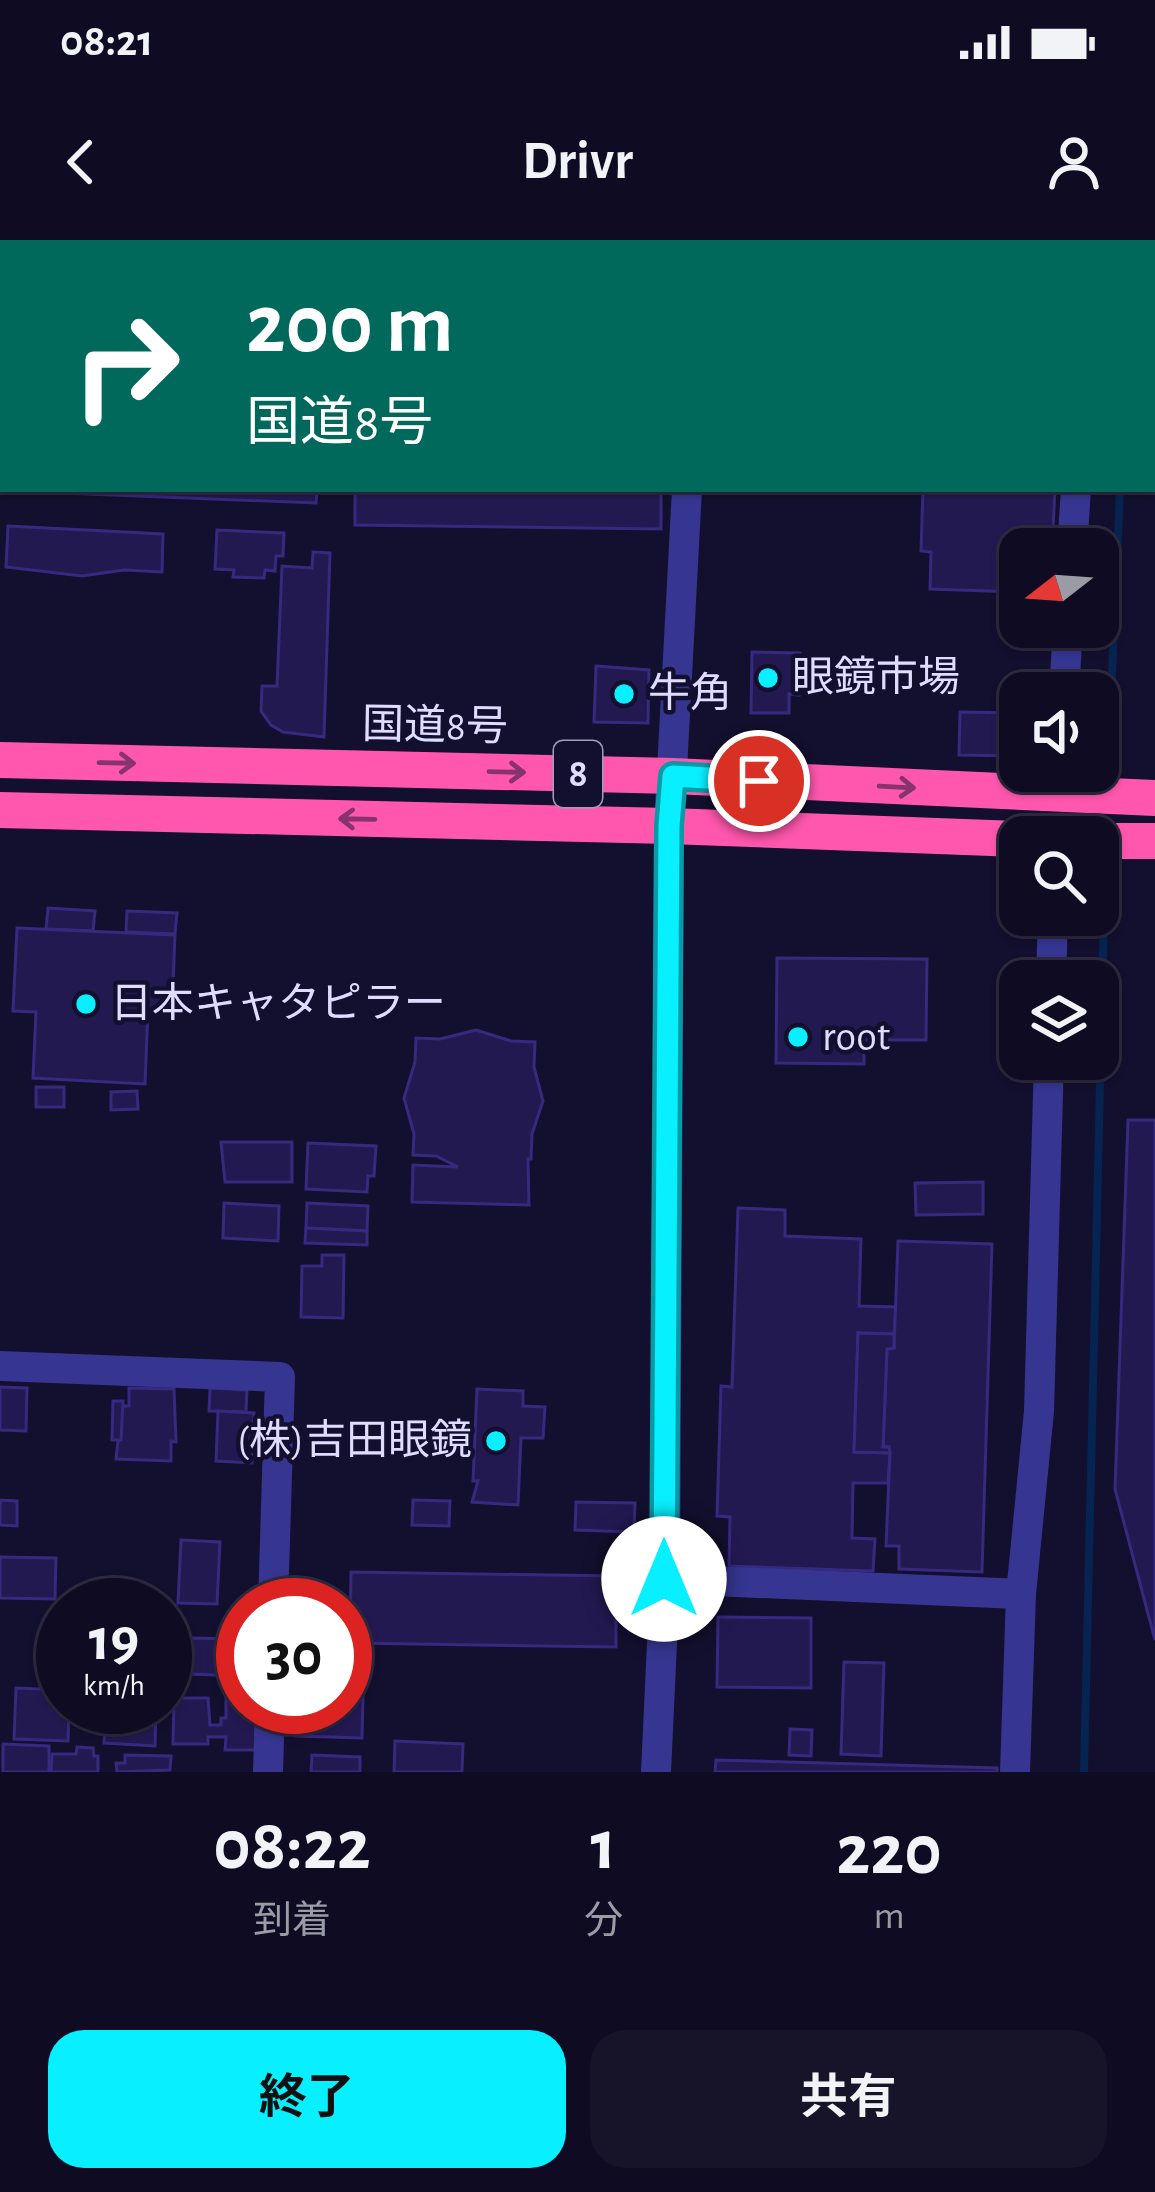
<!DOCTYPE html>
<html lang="ja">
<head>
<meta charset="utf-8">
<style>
  :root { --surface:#0e0b22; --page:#17142a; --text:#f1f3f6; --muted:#9b9ba5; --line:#2e2b40; --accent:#08f0ff }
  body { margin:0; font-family:"Alegreya Sans","Noto Sans JP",sans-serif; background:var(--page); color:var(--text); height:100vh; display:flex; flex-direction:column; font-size:45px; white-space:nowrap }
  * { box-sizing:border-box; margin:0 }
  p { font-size:39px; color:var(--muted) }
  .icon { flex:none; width:66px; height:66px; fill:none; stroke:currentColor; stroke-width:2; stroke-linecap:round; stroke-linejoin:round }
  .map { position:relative; height:1532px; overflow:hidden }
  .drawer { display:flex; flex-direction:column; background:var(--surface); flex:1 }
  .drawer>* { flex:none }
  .guide { position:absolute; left:0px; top:0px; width:1155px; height:252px; box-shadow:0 3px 9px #0004,0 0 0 3px var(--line); background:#00695c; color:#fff; overflow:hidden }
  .needle { width:78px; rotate:253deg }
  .controls { position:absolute; left:999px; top:288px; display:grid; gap:24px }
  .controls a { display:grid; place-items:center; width:120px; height:120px; border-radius:24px; background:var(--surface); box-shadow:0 3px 9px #0004,0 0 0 3px var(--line); font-size:60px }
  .speed { position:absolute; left:36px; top:1338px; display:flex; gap:24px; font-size:60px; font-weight:700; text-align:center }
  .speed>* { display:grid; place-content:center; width:156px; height:156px; border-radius:50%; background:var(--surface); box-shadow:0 3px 9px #0004,0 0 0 3px var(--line); line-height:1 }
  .speed small { font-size:30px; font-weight:400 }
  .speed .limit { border:18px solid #d22; background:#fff; color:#111 }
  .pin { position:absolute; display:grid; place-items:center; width:102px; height:102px; color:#fff; margin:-51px; border:6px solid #fff; border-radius:50%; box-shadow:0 3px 12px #0007 }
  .me { position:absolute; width:132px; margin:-66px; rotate:0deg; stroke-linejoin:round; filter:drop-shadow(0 0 9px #0008) }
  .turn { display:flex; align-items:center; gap:42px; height:252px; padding:0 48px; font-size:54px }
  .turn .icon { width:156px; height:156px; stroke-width:2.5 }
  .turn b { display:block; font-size:84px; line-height:102px }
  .eta { display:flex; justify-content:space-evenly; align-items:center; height:204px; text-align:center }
  .eta b { font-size:72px; font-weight:700; line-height:84px }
  .button { display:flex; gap:24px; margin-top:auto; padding:24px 48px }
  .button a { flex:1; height:138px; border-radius:36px; background:var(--accent); color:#111; font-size:48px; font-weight:700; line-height:138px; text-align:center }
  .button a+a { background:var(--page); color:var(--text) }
  .status { display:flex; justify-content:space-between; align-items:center; height:84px; padding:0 60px; background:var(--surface); direction:ltr }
  .status svg { height:33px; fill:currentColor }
  header { display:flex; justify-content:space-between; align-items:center; height:156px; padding:0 48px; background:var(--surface); font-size:54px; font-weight:700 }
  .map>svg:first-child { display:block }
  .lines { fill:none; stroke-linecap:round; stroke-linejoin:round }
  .stream { stroke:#062451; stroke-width:8 }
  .building { fill:#231951; stroke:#37297f; stroke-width:3 }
  .minor { stroke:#363692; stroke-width:30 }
  .highway { stroke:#ff57ae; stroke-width:36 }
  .oneway { stroke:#89336e }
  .route-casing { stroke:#059ca6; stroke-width:30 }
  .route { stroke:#08f0ff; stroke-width:21 }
  .poi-dot { fill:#08f0ff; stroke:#130f2e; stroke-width:4.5 }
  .labels { text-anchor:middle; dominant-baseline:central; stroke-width:9; stroke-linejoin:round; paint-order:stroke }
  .shield { fill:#130f2e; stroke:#a29ec0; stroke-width:3 }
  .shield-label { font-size:39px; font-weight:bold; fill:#dfdcff }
  .poi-label { font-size:42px; fill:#dfdcff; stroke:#130f2e; text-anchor:start }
  .street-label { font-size:42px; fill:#dfdcff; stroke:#130f2e }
</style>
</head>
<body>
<div class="status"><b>08:21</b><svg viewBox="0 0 49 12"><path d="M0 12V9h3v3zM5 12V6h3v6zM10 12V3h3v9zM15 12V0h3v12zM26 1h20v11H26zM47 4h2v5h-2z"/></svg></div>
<header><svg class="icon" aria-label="back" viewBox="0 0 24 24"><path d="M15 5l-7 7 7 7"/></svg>Drivr<svg class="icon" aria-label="person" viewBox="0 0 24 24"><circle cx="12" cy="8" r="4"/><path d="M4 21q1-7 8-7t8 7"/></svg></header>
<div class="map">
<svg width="1155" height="1532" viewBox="0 0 1155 1532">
  <rect width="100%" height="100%" fill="#130f2e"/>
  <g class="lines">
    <!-- stream -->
    <g class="stream">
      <polyline points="1126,3 1127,0"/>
      <polyline points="1108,529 1120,249"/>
      <polyline points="1084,1532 1105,628"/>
    </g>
  </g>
  <!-- building -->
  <g class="building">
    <polygon points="36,0 340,0 36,3"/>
    <polygon points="369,0 617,0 369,3"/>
    <polygon points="63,249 317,249 316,263 63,253"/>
    <polygon points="355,249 661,249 661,289 355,285"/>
    <polygon points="923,249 1055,249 1052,309 1020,309 1020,352 930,349 931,312 921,311"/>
    <polygon points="8,286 163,294 162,332 124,330 82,336 6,327"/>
    <polygon points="217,290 284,293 283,316 276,316 275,331 265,330 264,338 233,337 234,330 215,329"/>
    <polygon points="313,312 330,313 324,497 283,492 271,485 261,471 262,446 277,446 282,326 312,328"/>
    <polygon points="752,412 800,413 799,455 789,454 789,473 751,473"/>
    <polygon points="596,426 649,430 648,483 594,482"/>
    <polygon points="960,472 1020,473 1020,516 959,515"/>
    <polygon points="48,668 95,671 93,691 46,689"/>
    <polygon points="127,671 177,673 175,694 126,692"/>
    <polygon points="17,688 175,695 172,770 148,769 145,844 33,838 36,772 13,771"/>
    <polygon points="777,718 927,719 926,800 864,800 864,824 776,823"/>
    <polygon points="476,790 511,801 535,802 534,827 543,861 532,894 531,919 528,919 529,965 412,962 413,925 458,927 436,916 413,915 414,894 404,858 415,822 416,798 440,799"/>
    <rect x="36" y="847" width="28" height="20"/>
    <polygon points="137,851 138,869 111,870 111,852"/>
    <polygon points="1128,880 1155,880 1155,1400 1115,1249"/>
    <polygon points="221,902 292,902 292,942 225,942"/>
    <polygon points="308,903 376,906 374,936 368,936 367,952 306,949"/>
    <polygon points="983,942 983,974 916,975 915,943"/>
    <polygon points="224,963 279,966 278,1001 223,998"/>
    <polygon points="307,963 368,966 367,991 306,988"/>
    <polygon points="738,968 785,970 785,996 861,999 859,1066 896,1067 894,1094 858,1093 854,1212 890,1213 888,1243 853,1243 852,1298 875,1299 873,1331 729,1326 730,1277 717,1276 721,1146 732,1147"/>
    <polygon points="306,988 367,991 367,1005 305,1003"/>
    <polygon points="898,1001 992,1004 982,1332 899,1329 899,1306 886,1306 890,1213 889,1207 883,1207 887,1109 894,1108"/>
    <polygon points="322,1015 344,1015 343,1078 301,1077 302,1026 322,1026"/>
    <polygon points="858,1093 894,1094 894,1108 887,1109 883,1207 889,1207 890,1213 854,1212"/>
    <polygon points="0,1147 27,1148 26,1191 0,1190"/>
    <polygon points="129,1148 174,1149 176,1202 171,1201 171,1221 116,1219 122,1166 129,1166"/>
    <polygon points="210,1148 247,1150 246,1172 209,1171"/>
    <polygon points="477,1149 523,1151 523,1166 545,1167 543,1198 521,1198 518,1265 472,1262 478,1241 473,1241"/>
    <polygon points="113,1161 123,1161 121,1200 112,1200"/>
    <polygon points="218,1171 254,1173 253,1188 259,1188 258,1200 253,1199 252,1223 216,1221"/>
    <polygon points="0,1260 17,1261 17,1286 0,1285"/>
    <polygon points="413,1260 450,1261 449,1286 412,1285"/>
    <polygon points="576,1262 635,1263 634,1292 575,1290"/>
    <polygon points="181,1300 220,1302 217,1364 178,1363"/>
    <polygon points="0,1317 56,1318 55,1359 0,1358"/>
    <polygon points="351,1332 616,1336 616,1407 350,1403"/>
    <polygon points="718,1377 811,1378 811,1448 717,1447"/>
    <polygon points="190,1398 243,1399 243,1436 188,1434"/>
    <polygon points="844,1422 884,1423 881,1516 841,1514"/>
    <polygon points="40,1440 63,1441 63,1467 69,1467 68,1501 14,1499 16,1448 40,1449"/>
    <polygon points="345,1455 363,1456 362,1498 296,1496 298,1467 345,1467"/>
    <polygon points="174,1458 208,1458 210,1485 221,1485 221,1478 226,1478 226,1458 234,1458 234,1466 256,1467 256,1510 225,1510 226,1497 208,1497 208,1504 173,1504"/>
    <polygon points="106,1467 156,1467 155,1506 104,1503"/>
    <polygon points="790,1489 812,1490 811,1516 789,1515"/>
    <polygon points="395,1501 463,1504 462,1532 394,1532"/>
    <polygon points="3,1504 49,1506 49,1532 3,1532"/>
    <polygon points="77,1507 93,1508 94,1516 98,1516 98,1532 51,1532 52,1514 76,1514"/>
    <polygon points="125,1515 171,1516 170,1530 117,1532 116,1523 125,1523"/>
    <polygon points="312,1515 360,1517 360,1532 311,1532"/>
    <polygon points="716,1520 997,1528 997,1532 715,1532"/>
  </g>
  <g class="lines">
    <!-- minor -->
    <g class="minor">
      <polyline points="700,3 700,0"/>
      <polyline points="1085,3 1085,0"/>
      <polyline points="1152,214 1155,214"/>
      <polyline points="1072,309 1076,249"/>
      <polyline points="1064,453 1068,387"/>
      <polyline points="1051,741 1053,675"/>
      <polyline points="0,1126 280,1137 273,1365"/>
      <polyline points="665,1339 1021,1354"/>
      <polyline points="268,1532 270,1467"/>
      <polyline points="656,1532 665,1339 669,586 687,249"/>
      <polyline points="1015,1532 1021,1354 1039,1171 1049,819"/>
    </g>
    <!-- highway -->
    <g class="highway">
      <polyline points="0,520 673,536 1155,558"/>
      <polyline points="0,570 669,586 1020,599"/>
      <polyline points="1098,601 1155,601"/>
    </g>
  </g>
  <!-- one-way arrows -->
  <defs><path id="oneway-shaft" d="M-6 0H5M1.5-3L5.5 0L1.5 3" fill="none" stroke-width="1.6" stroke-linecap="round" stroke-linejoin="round" transform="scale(3)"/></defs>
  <g class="oneway">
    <use href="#oneway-shaft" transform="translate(117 523) rotate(1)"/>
    <use href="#oneway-shaft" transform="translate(507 532) rotate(1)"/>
    <use href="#oneway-shaft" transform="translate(897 547) rotate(3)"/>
    <use href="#oneway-shaft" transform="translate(357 579) rotate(-179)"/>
  </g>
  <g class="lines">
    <!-- route casing -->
    <g class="route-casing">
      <polyline id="route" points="664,1339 669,586 673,536 759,541"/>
    </g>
    <!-- route -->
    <use href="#route" class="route"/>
  </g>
  <!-- markers -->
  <g class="poi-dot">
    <circle cx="768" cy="438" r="12"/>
    <circle cx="624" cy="454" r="12"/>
    <circle cx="86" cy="764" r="12"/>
    <circle cx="798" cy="797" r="12"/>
    <circle cx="496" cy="1201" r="12"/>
  </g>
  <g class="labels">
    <!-- shield labels -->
    <rect class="shield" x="554" y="501" width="48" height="66" rx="9"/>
    <g class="shield-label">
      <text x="578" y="534">8</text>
    </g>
    <!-- poi labels -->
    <g class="poi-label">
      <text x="792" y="438">眼鏡市場</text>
      <text x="648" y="454">牛角</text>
      <text x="110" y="764">日本キャタピラー</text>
      <text x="822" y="797">root</text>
      <text x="472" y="1201" text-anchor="end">(株)吉田眼鏡</text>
    </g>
    <!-- street labels -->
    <g class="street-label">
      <text transform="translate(435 486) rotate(1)">国道8号</text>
    </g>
  </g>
</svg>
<div class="controls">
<a><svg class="needle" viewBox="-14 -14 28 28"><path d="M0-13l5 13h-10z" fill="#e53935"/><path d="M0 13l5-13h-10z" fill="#9b9ba5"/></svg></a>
<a><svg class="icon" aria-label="sound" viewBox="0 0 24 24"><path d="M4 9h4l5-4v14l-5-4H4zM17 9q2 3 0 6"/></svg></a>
<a><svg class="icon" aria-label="search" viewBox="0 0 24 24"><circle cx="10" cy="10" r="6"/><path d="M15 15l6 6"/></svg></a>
<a><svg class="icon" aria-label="layers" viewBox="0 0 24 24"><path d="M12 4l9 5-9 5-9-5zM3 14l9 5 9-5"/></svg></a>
</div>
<div class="speed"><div>19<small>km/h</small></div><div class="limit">30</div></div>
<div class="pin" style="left:759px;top:541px;background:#d93025"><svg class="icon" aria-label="arrive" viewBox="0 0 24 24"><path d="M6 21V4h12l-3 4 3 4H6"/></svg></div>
<svg class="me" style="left:664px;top:1339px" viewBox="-20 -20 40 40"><circle r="19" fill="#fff"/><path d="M0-13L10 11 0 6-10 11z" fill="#08f0ff"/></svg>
<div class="guide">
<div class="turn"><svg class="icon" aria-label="right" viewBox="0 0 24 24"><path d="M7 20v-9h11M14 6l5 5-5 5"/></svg><div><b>200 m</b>国道8号</div></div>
</div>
</div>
<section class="drawer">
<div class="eta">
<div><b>08:22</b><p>到着</p></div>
<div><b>1</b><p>分</p></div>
<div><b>220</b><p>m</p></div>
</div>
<div class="button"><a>終了</a><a>共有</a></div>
</section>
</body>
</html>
